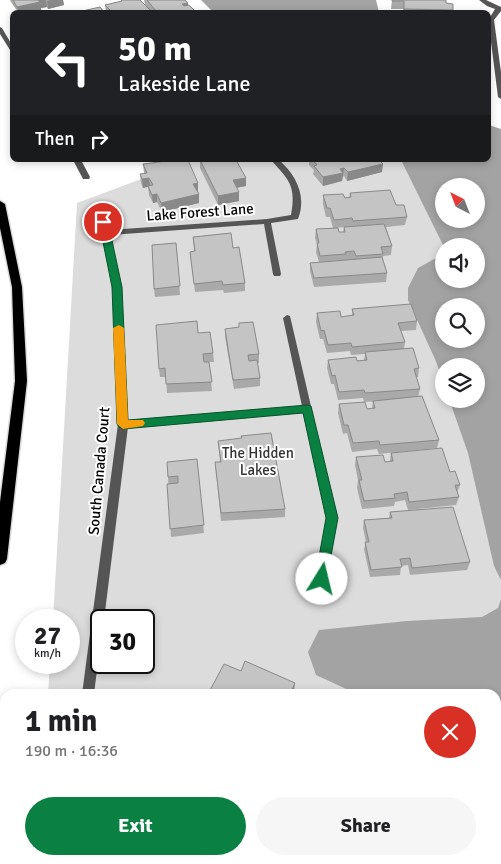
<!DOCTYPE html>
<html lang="en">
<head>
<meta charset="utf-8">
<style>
  :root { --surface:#fff; --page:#f6f6f6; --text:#202124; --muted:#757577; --accent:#0b8043 }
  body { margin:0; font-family:Signika,sans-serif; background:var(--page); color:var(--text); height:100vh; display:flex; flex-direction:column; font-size:19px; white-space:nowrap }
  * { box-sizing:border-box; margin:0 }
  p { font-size:16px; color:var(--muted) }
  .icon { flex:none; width:28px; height:28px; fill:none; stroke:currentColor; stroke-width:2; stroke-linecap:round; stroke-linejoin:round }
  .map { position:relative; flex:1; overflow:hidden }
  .panel { position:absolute; left:0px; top:689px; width:501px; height:176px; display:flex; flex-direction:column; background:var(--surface); border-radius:15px 15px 0 0; box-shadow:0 2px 8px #0003 }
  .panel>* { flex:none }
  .guide { position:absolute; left:10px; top:10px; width:481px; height:152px; border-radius:8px; box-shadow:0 2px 8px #0003; background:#202124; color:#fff; overflow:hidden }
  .needle { width:32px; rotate:318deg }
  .buttons { position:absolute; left:435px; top:178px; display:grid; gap:10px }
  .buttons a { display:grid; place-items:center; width:50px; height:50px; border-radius:50%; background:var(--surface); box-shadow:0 2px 8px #0003; font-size:25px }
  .speed { position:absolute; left:15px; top:609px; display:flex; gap:10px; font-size:25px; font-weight:700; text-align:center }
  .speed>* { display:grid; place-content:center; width:65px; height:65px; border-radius:50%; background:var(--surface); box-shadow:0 2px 8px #0003; line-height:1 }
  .speed small { font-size:12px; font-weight:400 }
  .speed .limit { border:2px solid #111; border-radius:8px; background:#fff; color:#111 }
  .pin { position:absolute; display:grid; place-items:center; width:42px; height:42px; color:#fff; margin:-21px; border:2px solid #fff; border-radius:50%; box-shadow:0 1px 5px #0007 }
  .me { position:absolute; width:55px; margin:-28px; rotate:9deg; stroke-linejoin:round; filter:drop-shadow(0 0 4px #0008) }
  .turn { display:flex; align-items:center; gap:18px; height:105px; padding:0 25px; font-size:22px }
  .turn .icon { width:65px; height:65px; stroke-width:2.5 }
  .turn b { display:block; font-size:35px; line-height:42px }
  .then { display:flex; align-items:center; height:48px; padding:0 25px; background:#0003; gap:10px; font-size:19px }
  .round { display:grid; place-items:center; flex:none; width:52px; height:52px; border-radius:26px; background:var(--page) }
  .overview { display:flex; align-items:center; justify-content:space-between; height:85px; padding:0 25px }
  h1 { font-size:30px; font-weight:700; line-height:38px }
  .primary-button { display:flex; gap:10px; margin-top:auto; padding:10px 25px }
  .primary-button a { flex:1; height:58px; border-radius:30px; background:var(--accent); color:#fff; font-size:20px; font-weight:700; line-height:58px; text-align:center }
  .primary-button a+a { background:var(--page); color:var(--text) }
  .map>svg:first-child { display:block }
  .green { fill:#dcdcdc; fill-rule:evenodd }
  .water { fill:#a3a3a3; fill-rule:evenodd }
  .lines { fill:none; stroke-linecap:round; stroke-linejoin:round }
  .primary-casing { stroke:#dbdbdb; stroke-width:3 }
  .street { fill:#555; fill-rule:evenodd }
  .primary { fill:#000; fill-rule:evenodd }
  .wall { fill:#a9a9a9; fill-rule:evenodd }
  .shaded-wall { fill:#898989 }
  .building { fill:#c4c4c4; stroke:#898989 }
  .route { fill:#0b8043; stroke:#07532c }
  .slow { fill:#f59e0b }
  .labels { text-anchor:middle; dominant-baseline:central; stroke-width:4; stroke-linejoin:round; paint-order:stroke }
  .street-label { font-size:15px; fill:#000; stroke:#fff }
  .park-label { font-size:15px; fill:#333; stroke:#fff }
</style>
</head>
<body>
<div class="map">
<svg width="501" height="864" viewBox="0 0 501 864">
  <rect width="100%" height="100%" fill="#fff"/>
  <!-- green -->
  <path class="green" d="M 501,141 L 501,864 L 132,864 L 125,860 L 496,860 L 496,694 L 48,694 L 50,663 L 69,662 L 69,620 L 53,620 L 77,203 L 192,160 L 489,160 ZM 444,186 L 476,186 L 476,219 L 444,219 ZM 444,246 L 476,246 L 476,279 L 444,279 ZM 444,306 L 476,306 L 476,339 L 444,339 ZM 444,366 L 476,366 L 476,399 L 444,399 ZM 101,620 L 144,620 L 144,662 L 101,662 Z"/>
  <!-- water -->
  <g class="water">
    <polygon points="201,0 376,0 379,12 213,12"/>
    <path d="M 489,125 L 501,129 L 501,580 L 494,566 L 468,453 L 449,399 L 476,399 L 476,366 L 444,366 L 444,383 L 435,359 L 408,300 L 408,288 L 418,268 L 436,258 L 442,251 L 443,245 L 401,160 L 489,160 ZM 444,186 L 476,186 L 476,219 L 444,219 ZM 444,246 L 476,246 L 476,279 L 444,279 ZM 444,306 L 476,306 L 476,339 L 444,339 Z"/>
    <polygon points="501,599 501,759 496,757 496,694 357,694 316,675 308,652 319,630 407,621 482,617 498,608"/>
  </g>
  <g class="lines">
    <!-- primary casing -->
    <g class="primary-casing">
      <polygon id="primary" points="0,201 5,204 22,287 27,381 7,559 5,563 0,565 0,502 15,381 12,287 0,228"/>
    </g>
    <!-- street -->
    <g class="street">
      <polygon points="479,0 486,0 501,7 501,11 494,20 501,72 501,99 498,97 489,26 489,19 495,9 487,6"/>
      <polygon points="0,27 2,28 12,45 12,51 10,50 0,34"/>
      <polygon points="73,160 81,160 90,177 89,179 83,179"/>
      <path d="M 271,160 L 279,160 C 296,175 307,196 298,219 L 271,223 L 281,274 L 280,276 L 274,276 L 273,274 L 264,224 L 110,235 L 121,287 L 128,420 L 302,406 L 283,318 L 287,315 L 290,316 L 337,518 L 327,579 L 325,583 L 321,584 L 317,583 L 315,579 L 327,518 L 303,413 L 128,427 L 104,620 L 101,620 L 101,638 L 94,694 L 82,694 L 118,424 L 113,287 L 99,222 L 100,220 L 106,220 L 109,230 L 267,219 L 291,215 C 296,186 290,181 271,160 Z"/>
      <polygon points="183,860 203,860 205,864 185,864"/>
    </g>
    <!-- primary -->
    <use href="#primary" class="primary"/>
  </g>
  <!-- wall -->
  <g class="wall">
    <polygon points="10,0 63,0 64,5 48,9 47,7 41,8 41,10 29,12 18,12 11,2"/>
    <polygon points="121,0 145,4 144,0 185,0 188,5 195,12 106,12 105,5 121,1"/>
    <polygon points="392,0 446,0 446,3 453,10 452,12 403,12 403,9 391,9"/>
    <polygon points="200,160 246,178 246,186 237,188 239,201 218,205 200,168"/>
    <polygon points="309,160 379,160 382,172 347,181 344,176 343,177 342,181 323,186 313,174 314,170 309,165"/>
    <polygon points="143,164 198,183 198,191 197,191 199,194 199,203 162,212 157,202 153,203 149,195 148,187 143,188 141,183 140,174 144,173"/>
    <path d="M 350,193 L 396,205 L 407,217 L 405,225 L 386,227 L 392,246 L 391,255 L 383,256 L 383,259 L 387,273 L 386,282 L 314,287 L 310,271 L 310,263 L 319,262 L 316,252 L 317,244 L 315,238 L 316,229 L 333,228 L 330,217 L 326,217 L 323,204 L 323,195 L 345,198 L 349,198 ZM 344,227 L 343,232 L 339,232 L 336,228 Z"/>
    <polygon points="193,237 233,248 245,283 245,291 224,293 223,290 195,292 190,252 194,251"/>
    <polygon points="176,243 180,295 155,297 154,289"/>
    <polygon points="352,309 417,321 416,330 401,331 405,342 404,349 419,368 418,377 416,377 420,389 418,397 439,440 437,448 379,454 377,449 352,452 347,433 343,434 338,413 339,404 367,409 372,408 373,401 401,399 364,402 363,398 338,400 334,384 331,384 327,368 328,360 357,361 364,360 365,354 351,355 350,351 327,353 323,339 320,339 316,322 317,313 341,317 352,316"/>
    <polygon points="239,323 259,354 259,363 257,363 260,378 260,386 234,389 225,337 225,329 239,327"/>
    <polygon points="198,333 213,353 214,362 209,362 212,391 167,393 166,377 160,377 159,369"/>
    <polygon points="218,441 285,509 285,517 221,521 215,462 220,462"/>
    <polygon points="391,453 450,472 460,485 457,493 459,497 456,505 408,510 405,500 395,502 394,506 362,509 357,488 358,480 355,465 356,457 385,462 390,461"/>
    <polygon points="197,459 204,533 171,537 168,477"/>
    <polygon points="390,512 470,562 467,570 410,575 408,565 401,566 400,575 370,577 364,549 366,542 363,528 364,520 389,518"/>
    <polygon points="351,860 422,860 421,864 360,864"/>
    <polygon points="463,860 496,860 501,864 466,864 467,862"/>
  </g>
  <!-- shaded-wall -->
  <g class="shaded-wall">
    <polygon points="38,0 46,0 47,7 41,8 41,10 29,12 19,12 17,7"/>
    <polygon points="51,0 63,0 64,5 48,9 47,1"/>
    <polygon points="188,3 188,10 182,4"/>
    <polygon points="383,164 382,172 347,181 348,172"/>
    <polygon points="344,168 342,181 323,186 323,177 340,169"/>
    <polygon points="149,178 150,186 143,188 142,179"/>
    <polygon points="246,178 246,186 233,188 233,180"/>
    <polygon points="198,183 198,191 194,192 193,184"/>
    <polygon points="239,192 239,201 218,205 218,196"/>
    <polygon points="157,194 157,202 153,203 152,195"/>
    <polygon points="199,194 199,203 162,212 161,203"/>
    <polygon points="295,683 294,690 292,694 290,694"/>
  </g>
  <!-- building -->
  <g class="building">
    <polygon points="13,0 40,0 38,0 40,2 17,7"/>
    <polygon points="121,0 140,0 152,12 112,12 105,5 122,1"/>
    <polygon points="147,0 185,0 188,3 182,4 184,6 189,5 195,11 189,12 162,12 160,10 156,11"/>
    <polygon points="392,0 446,0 446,3 453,4 453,10 404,9 404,1 392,1"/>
    <polygon points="100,7 104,12 78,12"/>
    <polygon points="175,160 188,160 198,183 193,184 199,194 161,203 157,194 152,195 148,186 153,185 149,178 142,179 140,174 147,173 143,164"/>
    <polygon points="200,160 236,160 246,178 233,180 239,192 218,196"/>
    <polygon points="313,160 379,160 383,164 348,172 344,168 340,169 343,173 323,177 314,166 317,165"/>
    <polygon points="390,190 396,205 404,205 407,217 353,221 352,218 334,220 330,208 327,208 323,195 343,194 345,198 351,197 350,193"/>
    <polygon points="384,224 392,246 381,247 383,254 356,256 354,251 345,252 346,254 320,256 317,243 319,243 316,229 338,228 339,232 345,232 344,227"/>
    <polygon points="231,233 233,248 239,247 245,283 223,285 222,281 194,284 190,252 195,251 193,237"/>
    <polygon points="176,243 180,286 154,289 152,245"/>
    <polygon points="382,257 387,273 314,278 310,263"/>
    <polygon points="411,304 417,321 398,323 405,342 352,347 351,343 328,345 324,330 321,331 317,313 340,311 341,317 354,315 352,309"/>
    <polygon points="197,321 198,333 210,332 213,353 203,354 204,362 209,362 212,382 166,384 165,368 159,369 156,325"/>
    <polygon points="253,322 259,354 248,355 249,361 257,360 260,378 233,380 225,329 239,327 239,323"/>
    <polygon points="413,348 419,368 414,369 420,389 365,393 364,390 339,392 335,375 332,376 328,360 356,357 357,361 367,360 365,352"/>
    <polygon points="422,396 439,440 380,445 379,441 353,443 348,425 344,425 339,404 365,402 367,409 375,408 373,401"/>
    <polygon points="271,433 285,509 221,513 215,462 221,462 218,441 242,438 241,436"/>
    <polygon points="442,448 450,472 455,471 460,485 455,485 459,497 409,502 407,492 394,494 395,498 364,501 359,480 362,480 356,457 383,455 385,462 393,461 391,453"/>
    <polygon points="197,459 204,525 170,529 167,484 178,483 178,476 168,477 167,462"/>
    <polygon points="453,507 470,562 412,568 410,558 400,559 402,567 371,570 365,542 369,542 364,520 392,518 390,512"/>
    <polygon points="245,661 295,683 290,694 208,694 224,664 241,671"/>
    <polygon points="496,790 501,792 501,864 468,864 469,860 496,860"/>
    <polygon points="363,860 422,860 421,864 371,864"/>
    <polygon points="450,860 452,860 460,864 449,864"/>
  </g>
  <!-- route -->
  <polygon class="route" points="103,219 108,222 122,287 128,420 307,405 311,406 338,518 326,583 322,585 317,583 315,579 326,518 303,413 123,429 119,427 117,424 112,287 99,222"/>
  <!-- slow -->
  <polygon class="slow" points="119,325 124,328 128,420 143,420 145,423 143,426 123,429 117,424 113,328"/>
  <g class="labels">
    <!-- street labels -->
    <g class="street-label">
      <text transform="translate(200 212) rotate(-4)">Lake Forest Lane</text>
      <text transform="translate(99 471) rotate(-85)">South Canada Court</text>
    </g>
    <!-- park labels -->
    <g class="park-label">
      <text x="258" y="453">The Hidden<tspan x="258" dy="17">Lakes</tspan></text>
    </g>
  </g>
</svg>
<div class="buttons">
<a><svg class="needle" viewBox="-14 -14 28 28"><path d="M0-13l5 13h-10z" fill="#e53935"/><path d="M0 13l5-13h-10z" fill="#757577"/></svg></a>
<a><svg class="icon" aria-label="sound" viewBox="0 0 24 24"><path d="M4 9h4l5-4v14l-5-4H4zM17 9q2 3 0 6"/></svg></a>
<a><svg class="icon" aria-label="search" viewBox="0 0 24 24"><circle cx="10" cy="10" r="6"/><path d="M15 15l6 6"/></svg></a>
<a><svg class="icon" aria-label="layers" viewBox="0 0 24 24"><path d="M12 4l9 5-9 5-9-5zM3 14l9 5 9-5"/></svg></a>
</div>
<div class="speed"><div>27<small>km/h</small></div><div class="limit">30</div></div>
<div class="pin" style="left:103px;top:222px;background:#d93025"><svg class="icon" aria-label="arrive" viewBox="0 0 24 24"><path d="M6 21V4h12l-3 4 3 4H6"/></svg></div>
<svg class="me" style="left:322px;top:579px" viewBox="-20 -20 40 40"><circle r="19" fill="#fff"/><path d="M0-13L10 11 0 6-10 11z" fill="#0b8043"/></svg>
<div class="guide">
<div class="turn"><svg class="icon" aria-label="left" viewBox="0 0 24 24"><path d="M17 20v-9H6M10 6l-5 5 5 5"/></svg><div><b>50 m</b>Lakeside Lane</div></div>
<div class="then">Then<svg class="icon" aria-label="right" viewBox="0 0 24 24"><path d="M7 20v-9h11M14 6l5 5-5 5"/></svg></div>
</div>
<section class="panel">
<div class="overview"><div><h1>1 min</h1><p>190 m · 16:36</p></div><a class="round" style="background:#d93025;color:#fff"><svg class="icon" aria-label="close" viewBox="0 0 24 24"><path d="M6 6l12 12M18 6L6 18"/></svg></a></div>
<div class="primary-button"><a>Exit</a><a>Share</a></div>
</section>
</div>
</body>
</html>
